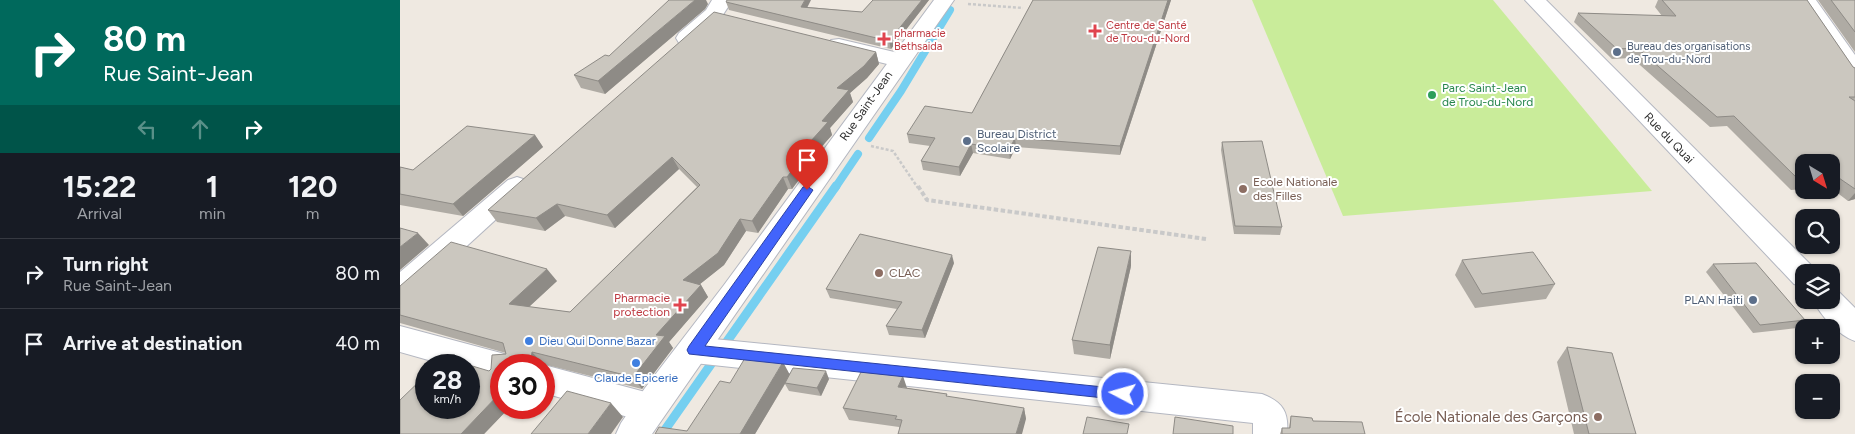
<!DOCTYPE html>
<html lang="en">
<head>
<meta charset="utf-8">
<style>
  :root { --surface:#171b24; --page:#242831; --text:#f1f3f6; --muted:#9ea1a6; --line:#363941 }
  body { margin:0; font-family:Figtree,sans-serif; background:var(--page); color:var(--text); height:100vh; display:flex; flex-direction:column; font-size:19px; white-space:nowrap }
  * { box-sizing:border-box; margin:0 }
  p { font-size:16px; color:var(--muted) }
  .icon { flex:none; width:28px; height:28px; fill:none; stroke:currentColor; stroke-width:2; stroke-linecap:round; stroke-linejoin:round }
  .map { position:relative; flex:1; overflow:hidden }
  .side { display:flex; flex-direction:column; background:var(--surface); width:400px }
  .side>* { flex:none }
  .banner { background:#00695c; color:#fff; overflow:hidden }
  .needle { width:32px; rotate:142deg }
  .tools { position:absolute; left:1395px; top:154px; display:grid; gap:10px }
  .tools a { display:grid; place-items:center; width:45px; height:45px; border-radius:10px; background:var(--surface); box-shadow:0 1px 4px #0004; font-size:25px }
  .speed { position:absolute; left:15px; top:354px; display:flex; gap:10px; font-size:25px; font-weight:700; text-align:center }
  .speed>* { display:grid; place-content:center; width:65px; height:65px; border-radius:50%; background:var(--surface); box-shadow:0 1px 4px #0004; line-height:1 }
  .speed small { font-size:12px; font-weight:400 }
  .speed .limit { border:8px solid #d22; background:#fff; color:#111 }
  .pin { position:absolute; display:grid; place-items:center; width:42px; height:42px; color:#fff; margin:-51px -21px; border-radius:50% 50% 50% 0; rotate:-45deg; box-shadow:0 0 5px #0007 }
  .pin .icon { rotate:45deg }
  .me { position:absolute; width:55px; margin:-28px; rotate:276deg; stroke-linejoin:round; filter:drop-shadow(0 0 4px #0008) }
  .turn { display:flex; align-items:center; gap:18px; height:105px; padding:0 20px; font-size:22px }
  .turn .icon { width:65px; height:65px; stroke-width:2.5 }
  .turn b { display:block; font-size:35px; line-height:42px }
  .lanes { display:flex; align-items:center; height:48px; padding:0 20px; background:#0003; justify-content:center; gap:25px; direction:ltr }
  .lanes .off { opacity:.35 }
  .eta { display:flex; justify-content:space-evenly; align-items:center; height:85px; text-align:center }
  .eta b { font-size:30px; font-weight:700; line-height:35px }
  ul { padding:0; list-style:none }
  li { display:flex; align-items:center; gap:15px; height:70px; padding:0 20px; border-top:1px solid var(--line) }
  li div { flex:1 }
  li b { display:block; font-size:19px }
  li em { font-style:normal }
  main { display:flex; flex:1; min-height:0 }
  .map>svg:first-child { display:block }
  .pitch { fill:#c9ec9a }
  .lines { fill:none; stroke-linecap:round; stroke-linejoin:round }
  .stream-far1 { stroke:#75cff0; stroke-width:8 }
  .stream { stroke:#75cff0; stroke-width:9 }
  .street-casing { stroke:#b4b7c1; stroke-width:2 }
  .secondary-casing { stroke:#b4b7c1; stroke-width:2 }
  .path-far1 { stroke:#c9c9c9; stroke-width:2.5; stroke-dasharray:3 2; stroke-linecap:butt }
  .path { stroke:#c9c9c9; stroke-width:4; stroke-dasharray:4.5 2.5; stroke-linecap:butt }
  .street { fill:#fff; fill-rule:evenodd }
  .secondary { fill:#fff; fill-rule:evenodd }
  .wall { fill:#afaba4 }
  .shaded-wall { fill:#8e8b86 }
  .building { fill:#cbc7bf; stroke:#8e8b86 }
  .route { fill:#4264fb; stroke:#2b41a3 }
  .health-dot { fill:#e0444e; stroke:#fff; stroke-width:2 }
  .service-dot { fill:#5c6f8a; stroke:#fff; stroke-width:2 }
  .leisure-dot { fill:#2e9e5b; stroke:#fff; stroke-width:2 }
  .education-dot { fill:#8d6e63; stroke:#fff; stroke-width:2 }
  .shop-dot { fill:#3f7fe0; stroke:#fff; stroke-width:2 }
  .labels { text-anchor:middle; dominant-baseline:central; stroke-width:4; stroke-linejoin:round; paint-order:stroke }
  .far-health-label { font-size:11px; fill:#be3a42; stroke:#fff; text-anchor:start }
  .far-service-label { font-size:11px; fill:#4e5e75; stroke:#fff; text-anchor:start }
  .leisure-label { font-size:12px; fill:#27864d; stroke:#fff; text-anchor:start }
  .street-label { font-size:12px; fill:#2e2e2e; stroke:#fff }
  .service-label { font-size:12px; fill:#4e5e75; stroke:#fff; text-anchor:start }
  .education-label { font-size:12px; fill:#785e54; stroke:#fff; text-anchor:start }
  .health-label { font-size:12px; fill:#be3a42; stroke:#fff; text-anchor:end }
  .shop-label { font-size:12px; fill:#366cbe; stroke:#fff; text-anchor:start }
  .near-education-label { font-size:15px; fill:#785e54; stroke:#fff; text-anchor:end }
</style>
</head>
<body>
<main>
<section class="side">
<div class="banner">
<div class="turn"><svg class="icon" aria-label="right" viewBox="0 0 24 24"><path d="M7 20v-9h11M14 6l5 5-5 5"/></svg><div><b>80 m</b>Rue Saint-Jean</div></div>
<div class="lanes"><svg class="icon off" aria-label="left" viewBox="0 0 24 24"><path d="M17 20v-9H6M10 6l-5 5 5 5"/></svg><svg class="icon off" aria-label="ahead" viewBox="0 0 24 24"><path d="M12 20V5M6 11l6-6 6 6"/></svg><svg class="icon" aria-label="right" viewBox="0 0 24 24"><path d="M7 20v-9h11M14 6l5 5-5 5"/></svg></div>
</div>
<div class="eta">
<div><b>15:22</b><p>Arrival</p></div>
<div><b>1</b><p>min</p></div>
<div><b>120</b><p>m</p></div>
</div>
<ul>
<li><svg class="icon" aria-label="right" viewBox="0 0 24 24"><path d="M7 20v-9h11M14 6l5 5-5 5"/></svg><div><b>Turn right</b><p>Rue Saint-Jean</p></div><em>80 m</em></li>
<li><svg class="icon" aria-label="arrive" viewBox="0 0 24 24"><path d="M6 21V4h12l-3 4 3 4H6"/></svg><div><b>Arrive at destination</b></div><em>40 m</em></li>
</ul>
</section>
<div class="map">
<svg width="1455" height="434" viewBox="0 0 1455 434">
  <rect width="100%" height="100%" fill="#efe9e1"/>
  <!-- pitch -->
  <polygon class="pitch" points="852,0 1093,0 1252,191 943,216"/>
  <g class="lines">
    <!-- stream-far1 -->
    <g class="stream-far1">
      <polyline points="469,138 501,91 550,10"/>
      <polyline points="435,188 458,154"/>
    </g>
    <!-- stream -->
    <polyline class="stream" points="262,434 436,186"/>
    <!-- street casing -->
    <g class="street-casing">
      <g id="street">
        <path d="M 312,0 L 332,0 C 323,17 301,48 279,43 L 276,38 L 279,33 L 306,10 Z"/>
        <polygon points="1125,0 1146,0 1414,268 1417,272 1404,272 1404,287 1394,284"/>
        <polygon points="1396,0 1416,0 1455,55 1455,78 1447,76"/>
        <polygon points="439,39 507,55 510,60 507,65 499,67 431,50 428,45 431,40"/>
        <polygon points="117,177 126,180 130,186 126,192 11,297 0,301 0,272 108,180"/>
        <path d="M 1431,289 L 1439,292 L 1455,308 L 1455,341 C 1438,335 1421,316 1413,300 L 1431,300 Z"/>
        <polygon points="0,326 101,353 113,357 116,365 101,365 101,381 69,372 69,365 46,365 0,352"/>
        <path d="M 294,337 L 862,394 C 883,402 889,412 887,434 L 853,434 L 853,423 L 294,363 L 283,359 L 278,350 L 283,341 Z"/>
        <polygon points="144,365 249,393 261,397 266,408 261,419 249,423 144,393"/>
      </g>
    </g>
    <!-- secondary casing -->
    <g class="secondary-casing">
      <polygon id="secondary" points="534,0 554,0 252,434 216,434 221,423 245,388 324,285"/>
    </g>
    <!-- path-far1 -->
    <g class="path-far1">
      <polyline points="568,4 623,8"/>
      <polyline points="471,146 493,151 518,188"/>
    </g>
    <!-- path -->
    <polyline class="path" points="518,186 527,200 806,239"/>
    <!-- street -->
    <use href="#street" class="street"/>
    <!-- secondary -->
    <use href="#secondary" class="secondary"/>
  </g>
  <!-- wall -->
  <g class="wall">
    <polygon points="473,0 529,0 491,49 329,10 326,2 408,7 462,12"/>
    <polygon points="633,0 771,0 720,155 616,147 610,159 573,153 560,176 523,170 521,161 530,146 509,143 507,134 572,113"/>
    <polygon points="1258,0 1407,0 1453,67 1455,68 1455,199 1448,201 1431,188 1431,162 1404,162 1404,189 1391,190 1327,126 1310,127 1232,58 1212,59 1174,22 1178,13 1262,16 1255,7"/>
    <polygon points="1418,0 1455,0 1455,52"/>
    <polygon points="308,4 305,9 205,94 181,88 174,75"/>
    <polygon points="476,52 479,64 467,78 450,93 453,102 430,128 432,135 409,161 410,165 392,189 388,189 358,233 346,231 324,265 300,284 301,285 308,297 269,342 273,348 242,389 143,364 109,408 84,434 0,434 89,371 106,354 106,353 0,323 0,286 157,281 129,307 170,312 297,187 279,169 215,228 165,216 145,231 97,222 88,210"/>
    <polygon points="135,135 143,147 63,216 0,205 0,167 13,170"/>
    <polygon points="822,142 882,227 880,235 834,234 821,150"/>
    <polygon points="1062,260 1155,284 1146,299 1075,308 1055,275"/>
    <polygon points="554,263 525,338 489,335 486,326 497,309 430,298 426,289"/>
    <polygon points="1313,264 1405,320 1397,328 1353,333 1306,272"/>
    <polygon points="731,266 710,359 674,354 672,340"/>
    <polygon points="1167,347 1236,434 1174,434 1157,362"/>
    <polygon points="390,375 429,379 421,396 389,391 385,384 355,434 255,434 287,431 330,383"/>
    <polygon points="507,388 547,394 547,397 624,408 626,419 500,429 499,427 449,420 443,408"/>
    <polygon points="891,416 913,421 965,434 880,434 882,428 889,428"/>
  </g>
  <!-- shaded-wall -->
  <g class="shaded-wall">
    <polygon points="295,0 306,0 308,4 305,9 205,94 198,81"/>
    <polygon points="405,0 411,0 404,14 401,7"/>
    <polygon points="522,0 529,0 491,49 489,41"/>
    <polygon points="768,0 771,0 720,155 720,146"/>
    <polygon points="476,52 479,64 467,78 450,93 453,102 430,128 432,135 409,161 410,165 392,189 387,177 401,152 422,121 437,88"/>
    <polygon points="135,135 143,147 63,216 53,204"/>
    <polygon points="615,138 616,147 610,159 609,150"/>
    <polygon points="571,144 573,153 560,176 559,167"/>
    <polygon points="272,157 279,169 215,228 207,215"/>
    <polygon points="383,177 388,189 358,233 352,221"/>
    <polygon points="1455,193 1455,199 1448,201"/>
    <polygon points="157,204 165,216 145,231 136,218"/>
    <polygon points="340,219 346,231 324,265 290,292 283,280"/>
    <polygon points="18,233 29,245 0,270 0,247"/>
    <polygon points="731,251 731,266 710,359 710,345"/>
    <polygon points="552,255 554,263 525,338 522,330"/>
    <polygon points="147,269 157,281 119,316 109,304"/>
    <polygon points="301,285 308,297 269,342 273,348 242,389 233,377 256,335"/>
    <polygon points="132,352 143,364 143,365 126,365"/>
    <polygon points="55,355 65,365 56,362"/>
    <polygon points="383,362 390,375 355,434 340,434"/>
    <polygon points="426,371 429,379 421,396 417,388"/>
    <polygon points="503,376 507,388 498,387"/>
    <polygon points="101,392 101,408 109,408 84,434 61,434"/>
    <polygon points="211,403 223,417 211,434 188,434"/>
    <polygon points="624,408 626,419 622,434 616,434"/>
  </g>
  <!-- building -->
  <g class="building">
    <polygon points="269,0 295,0 198,81 174,75 205,55 209,56"/>
    <polygon points="327,0 405,0 401,7 462,12 473,0 522,0 489,41 326,2"/>
    <polygon points="633,0 768,0 720,146 615,138 609,150 571,144 559,167 521,161 535,138 507,134 525,106 572,113"/>
    <polygon points="1262,0 1407,0 1453,67 1455,68 1455,97 1449,97 1455,101 1455,189 1436,176 1431,177 1431,162 1404,162 1404,180 1399,180 1334,116 1317,117 1237,48 1217,49 1178,13 1276,16"/>
    <polygon points="1431,0 1455,0 1455,32"/>
    <polygon points="314,12 476,52 464,66 437,88 449,90 422,121 428,122 401,152 406,153 387,177 383,177 352,221 340,219 318,253 283,280 301,285 256,335 265,336 233,377 132,352 131,360 126,365 101,365 101,392 61,434 0,434 0,400 26,375 26,408 69,408 69,365 89,371 91,369 92,355 106,354 103,343 0,315 0,286 51,242 147,269 109,304 170,312 300,185 272,157 207,215 157,204 136,218 88,210"/>
    <polygon points="67,126 135,135 53,204 0,194 0,167 13,170"/>
    <polygon points="862,141 882,227 835,226 822,142"/>
    <polygon points="0,228 18,233 0,247"/>
    <polygon points="460,234 552,255 522,330 486,326 502,302 426,289"/>
    <polygon points="698,247 731,251 710,345 672,340"/>
    <polygon points="1133,252 1155,284 1082,294 1062,260"/>
    <polygon points="1356,263 1405,320 1360,325 1313,264"/>
    <polygon points="1167,347 1212,353 1236,434 1189,434"/>
    <polygon points="47,355 55,355 56,362 67,365 37,365"/>
    <polygon points="345,358 383,362 340,434 255,434 259,427 287,431 320,381 330,383"/>
    <polygon points="393,368 426,371 417,388 385,383"/>
    <polygon points="461,372 503,376 498,387 547,394 546,396 624,408 616,434 498,434 502,420 495,419 497,416 443,408"/>
    <polygon points="167,391 211,403 188,434 131,434"/>
    <polygon points="891,416 912,418 913,421 962,422 965,434 882,434 882,428 890,428"/>
    <polygon points="687,417 729,424 727,434 683,434"/>
    <polygon points="775,417 833,426 833,434 773,434"/>
  </g>
  <!-- route -->
  <polygon class="route" points="407,186 413,190 411,193 305,346 723,389 728,390 730,394 728,399 723,400 289,354 287,350 289,346 403,187"/>
  <!-- markers -->
  <g class="health-dot">
    <path d="M692.5 23.5h5v5h5v5h-5v5h-5v-5h-5v-5h5z"/>
    <path d="M481.5 31.5h5v5h5v5h-5v5h-5v-5h-5v-5h5z"/>
    <path d="M277.5 297.5h5v5h5v5h-5v5h-5v-5h-5v-5h5z"/>
  </g>
  <g class="service-dot">
    <circle cx="1217" cy="52" r="5"/>
    <circle cx="567" cy="141" r="5"/>
    <circle cx="1353" cy="300" r="5"/>
  </g>
  <circle class="leisure-dot" cx="1032" cy="95" r="5"/>
  <g class="education-dot">
    <circle cx="843" cy="189" r="5"/>
    <circle cx="479" cy="273" r="5"/>
    <circle cx="1198" cy="417" r="5"/>
  </g>
  <g class="shop-dot">
    <circle cx="129" cy="341" r="5"/>
    <circle cx="236" cy="363" r="5"/>
  </g>
  <g class="labels">
    <!-- far-health labels -->
    <g class="far-health-label">
      <text x="706" y="25">Centre de Santé<tspan x="706" dy="13">de Trou-du-Nord</tspan></text>
      <text x="494" y="33">pharmacie<tspan x="494" dy="13">Bethsaida</tspan></text>
    </g>
    <!-- far-service labels -->
    <g class="far-service-label">
      <text x="1227" y="46">Bureau des organisations<tspan x="1227" dy="13">de Trou-du-Nord</tspan></text>
    </g>
    <!-- leisure labels -->
    <g class="leisure-label">
      <text x="1042" y="88">Parc Saint-Jean<tspan x="1042" dy="14">de Trou-du-Nord</tspan></text>
    </g>
    <!-- street labels -->
    <g class="street-label">
      <text transform="translate(466 106) rotate(-55)">Rue Saint-Jean</text>
      <text transform="translate(1269 138) rotate(46)">Rue du Quai</text>
    </g>
    <!-- service labels -->
    <g class="service-label">
      <text x="577" y="134">Bureau District<tspan x="577" dy="14">Scolaire</tspan></text>
      <text x="1343" y="300" text-anchor="end">PLAN Haiti</text>
    </g>
    <!-- education labels -->
    <g class="education-label">
      <text x="853" y="182">Ecole Nationale<tspan x="853" dy="14">des Filles</tspan></text>
      <text x="489" y="273">CLAC</text>
    </g>
    <!-- health labels -->
    <g class="health-label">
      <text x="270" y="298">Pharmacie<tspan x="270" dy="14">protection</tspan></text>
    </g>
    <!-- shop labels -->
    <g class="shop-label">
      <text x="139" y="341">Dieu Qui Donne Bazar</text>
      <text x="236" y="378" text-anchor="middle">Claude Epicerie</text>
    </g>
    <!-- near-education labels -->
    <g class="near-education-label">
      <text x="1188" y="417">École Nationale des Garçons</text>
    </g>
  </g>
</svg>
<div class="tools">
<a><svg class="needle" viewBox="-14 -14 28 28"><path d="M0-13l5 13h-10z" fill="#e53935"/><path d="M0 13l5-13h-10z" fill="#9ea1a6"/></svg></a>
<a><svg class="icon" aria-label="search" viewBox="0 0 24 24"><circle cx="10" cy="10" r="6"/><path d="M15 15l6 6"/></svg></a>
<a><svg class="icon" aria-label="layers" viewBox="0 0 24 24"><path d="M12 4l9 5-9 5-9-5zM3 14l9 5 9-5"/></svg></a>
<a>+</a>
<a>−</a>
</div>
<div class="speed"><div>28<small>km/h</small></div><div class="limit">30</div></div>
<div class="pin" style="left:407px;top:190px;background:#d93025"><svg class="icon" aria-label="arrive" viewBox="0 0 24 24"><path d="M6 21V4h12l-3 4 3 4H6"/></svg></div>
<svg class="me" style="left:723px;top:394px" viewBox="-20 -20 40 40"><circle r="17" fill="#4264fb" stroke="#fff" stroke-width="3"/><path d="M0-11L8 9 0 5-8 9z" fill="#fff"/></svg>
</div>
</main>
</body>
</html>
